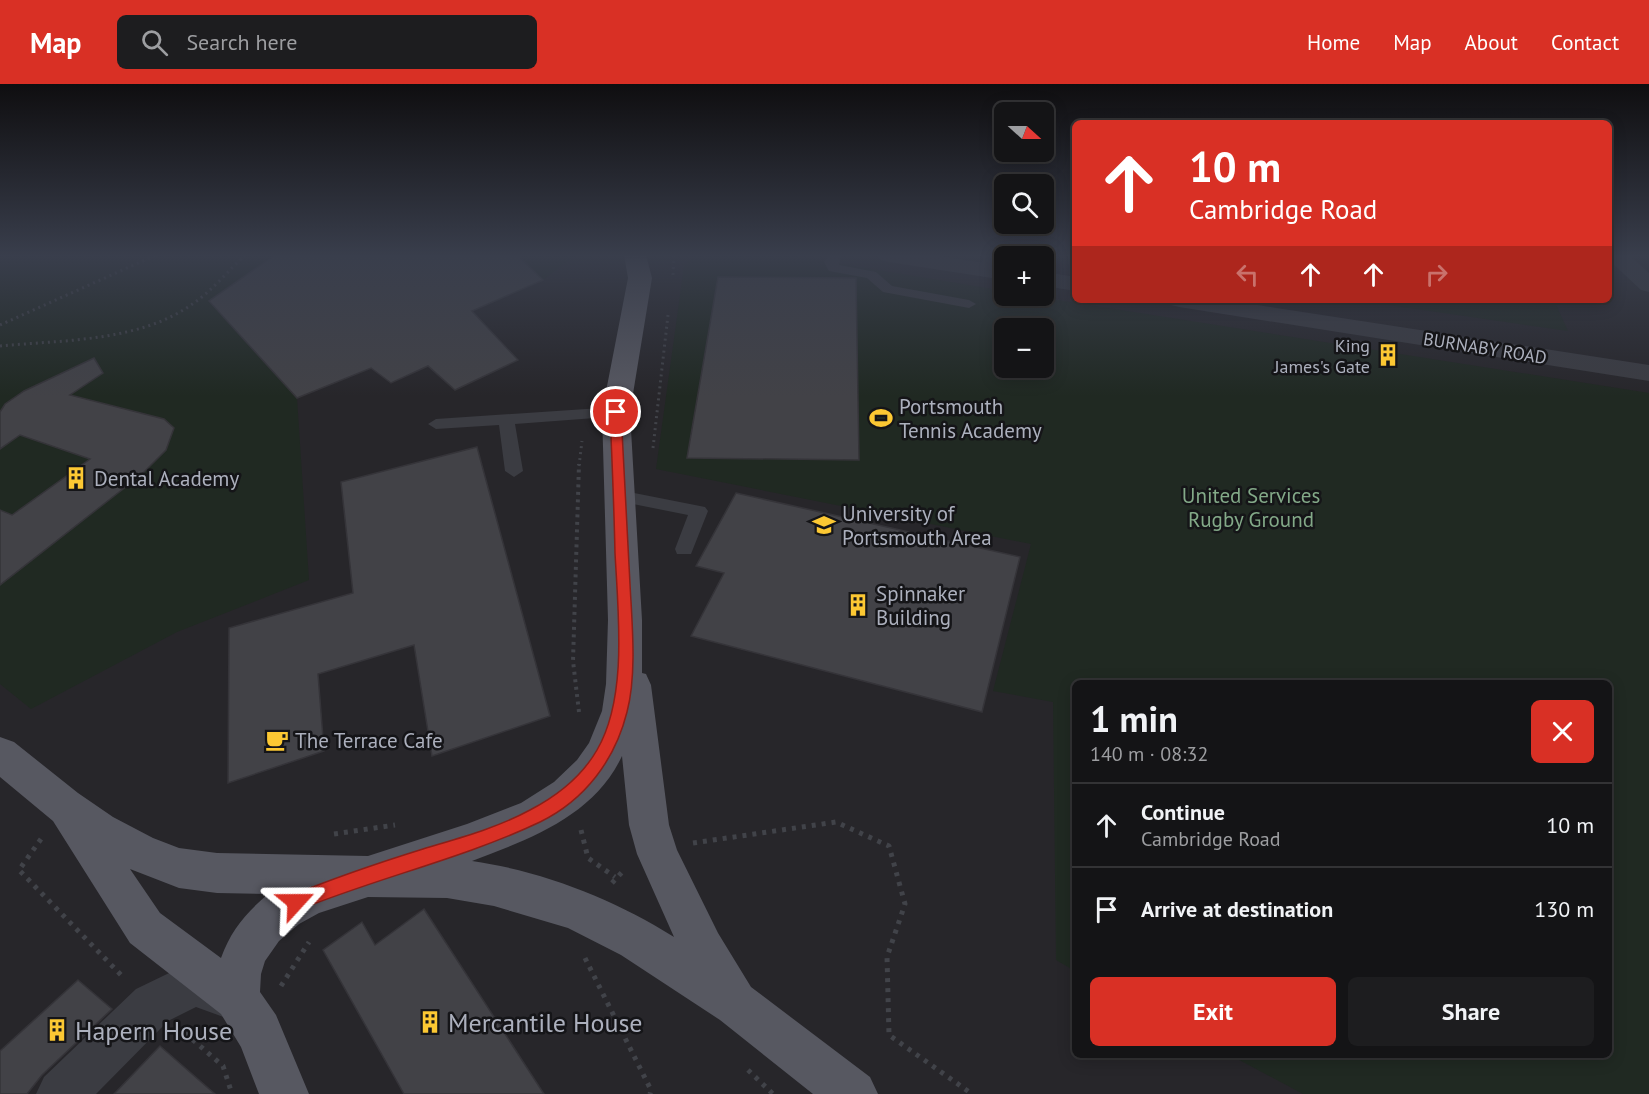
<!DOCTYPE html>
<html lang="en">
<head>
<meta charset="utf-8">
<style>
  :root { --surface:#141416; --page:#1d1d1f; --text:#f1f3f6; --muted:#9d9ea1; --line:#333335; --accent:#d93025 }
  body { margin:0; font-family:"PT Sans",sans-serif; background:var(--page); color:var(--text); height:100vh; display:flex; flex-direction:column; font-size:22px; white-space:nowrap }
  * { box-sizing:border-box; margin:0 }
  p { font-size:20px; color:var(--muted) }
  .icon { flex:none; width:33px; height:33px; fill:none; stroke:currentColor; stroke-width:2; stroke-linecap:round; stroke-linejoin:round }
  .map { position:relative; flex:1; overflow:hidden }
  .side { position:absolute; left:1072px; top:596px; width:540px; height:378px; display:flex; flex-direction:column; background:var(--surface); border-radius:9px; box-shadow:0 3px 15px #0003,0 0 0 2px var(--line) }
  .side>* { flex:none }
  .banner { position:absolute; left:1072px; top:36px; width:540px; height:183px; border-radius:9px; box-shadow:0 3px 15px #0003,0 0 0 2px var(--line); background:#d93025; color:#fff; overflow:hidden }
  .needle { width:39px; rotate:111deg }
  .tools { position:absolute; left:994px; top:18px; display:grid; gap:12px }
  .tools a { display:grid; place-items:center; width:60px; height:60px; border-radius:9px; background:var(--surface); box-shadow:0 3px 15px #0003,0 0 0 2px var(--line); font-size:30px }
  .pin { position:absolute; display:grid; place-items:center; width:51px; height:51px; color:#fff; margin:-26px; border:3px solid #fff; border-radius:50%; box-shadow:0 2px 6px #0007 }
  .me { position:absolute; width:66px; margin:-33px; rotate:66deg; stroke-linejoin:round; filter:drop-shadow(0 0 4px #0008) }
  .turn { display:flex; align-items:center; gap:21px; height:126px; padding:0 18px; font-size:27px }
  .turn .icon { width:78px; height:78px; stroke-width:2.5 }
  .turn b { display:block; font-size:42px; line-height:51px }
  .lanes { display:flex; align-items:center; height:57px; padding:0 18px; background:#0003; justify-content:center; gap:30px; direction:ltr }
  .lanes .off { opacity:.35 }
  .round { display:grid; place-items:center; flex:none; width:63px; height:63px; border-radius:9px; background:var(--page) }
  .headline { display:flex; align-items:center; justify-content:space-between; height:102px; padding:0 18px }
  h1 { font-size:36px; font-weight:800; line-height:45px }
  .primary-button { display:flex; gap:12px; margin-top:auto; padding:12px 18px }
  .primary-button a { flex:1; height:69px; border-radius:9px; background:var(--accent); color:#fff; font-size:24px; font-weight:800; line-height:69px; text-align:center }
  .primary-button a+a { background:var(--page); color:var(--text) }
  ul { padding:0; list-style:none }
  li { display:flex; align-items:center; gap:18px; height:84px; padding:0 18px; border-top:2px solid var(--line) }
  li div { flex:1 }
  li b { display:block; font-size:22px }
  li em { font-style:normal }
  header { display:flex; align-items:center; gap:36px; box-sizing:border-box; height:84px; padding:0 30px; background:var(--accent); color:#fff }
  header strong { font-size:28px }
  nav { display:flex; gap:33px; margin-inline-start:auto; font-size:21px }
  .search { width:420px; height:54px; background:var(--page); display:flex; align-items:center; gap:15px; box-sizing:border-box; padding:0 21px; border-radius:9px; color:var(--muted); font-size:22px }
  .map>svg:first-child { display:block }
  .built { fill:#27262a; fill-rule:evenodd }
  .green { fill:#202922; fill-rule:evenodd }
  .building { fill:#424247; stroke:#353439; stroke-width:1.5 }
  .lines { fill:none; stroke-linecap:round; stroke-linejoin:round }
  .path-far2 { stroke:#414349; stroke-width:3; stroke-dasharray:2 4; stroke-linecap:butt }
  .path-far1 { stroke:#414349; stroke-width:4; stroke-dasharray:3 4.5; stroke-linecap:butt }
  .path { stroke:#414349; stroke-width:5; stroke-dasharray:4 6; stroke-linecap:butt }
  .service { fill:#3b3c42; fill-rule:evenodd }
  .minor { fill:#3b3c42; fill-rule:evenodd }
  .tertiary { fill:#3b3c42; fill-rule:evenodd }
  .primary { fill:#575861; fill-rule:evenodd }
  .route { fill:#d93025; stroke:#8d1f18; stroke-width:1.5 }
  .labels { text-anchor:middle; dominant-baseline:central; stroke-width:5; stroke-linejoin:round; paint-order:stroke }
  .far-poi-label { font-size:18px; fill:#acb0bd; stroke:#151518; text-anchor:end }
  .far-street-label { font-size:18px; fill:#acb0bd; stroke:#151518 }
  .poi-label { font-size:21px; fill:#acb0bd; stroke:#151518; text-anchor:start }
  .park-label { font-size:21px; fill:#83a988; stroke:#151518 }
  .near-poi-label { font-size:26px; fill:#acb0bd; stroke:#151518; text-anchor:start }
</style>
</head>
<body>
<header>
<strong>Map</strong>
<div class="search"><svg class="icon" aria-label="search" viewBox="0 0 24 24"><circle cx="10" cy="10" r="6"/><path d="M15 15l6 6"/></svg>Search here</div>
<nav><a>Home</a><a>Map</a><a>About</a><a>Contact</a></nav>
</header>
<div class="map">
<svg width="1649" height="1010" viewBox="0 0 1649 1010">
  <rect width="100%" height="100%" fill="#1b1a1d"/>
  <!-- built -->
  <path class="built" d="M 0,171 L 1075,171 L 1076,216 L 1610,216 L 1610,171 L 1649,171 L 1649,1010 L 0,1010 ZM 1005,172 L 1044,172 L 1044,212 L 1005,212 ZM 1005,244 L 1044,244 L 1044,284 L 1005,284 ZM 1076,598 L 1610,598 L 1610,970 L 1076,970 Z"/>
  <!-- green -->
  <g class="green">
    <polygon points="0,171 275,171 209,217 297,314 309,496 177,548 31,625 0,600"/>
    <polygon points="517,171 576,171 543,196"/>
    <path d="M 694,171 L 787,171 L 1005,207 L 1005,212 L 1032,212 L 1649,309 L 1649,1010 L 1303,1010 L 1230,971 L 1610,970 L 1610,598 L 1076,598 L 1075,887 L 1056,876 L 1053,618 L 993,607 L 1031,460 L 656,385 L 684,182 ZM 1005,244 L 1044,244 L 1044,284 L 1005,284 Z"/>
    <polygon points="1354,216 1554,216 1568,247"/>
  </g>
  <!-- building -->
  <g class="building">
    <polygon points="275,171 517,171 543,196 472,227 518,276 455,306 428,282 391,299 371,284 297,314 209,217"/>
    <polygon points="718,193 856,194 859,376 687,374"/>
    <polygon points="94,274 103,289 70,311 164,335 174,344 166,366 141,391 0,501 0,426 12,431 90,375 20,351 0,365 0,328 5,320 24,307"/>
    <polygon points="477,363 550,632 432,672 414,561 318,590 324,667 228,699 229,544 353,509 341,398"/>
    <polygon points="736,409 1020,473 982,628 691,552 724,489 696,482"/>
    <polygon points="424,825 544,1010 404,1010 323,866 362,838 375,861"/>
    <polygon points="78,896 112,925 42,991 27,1010 0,1010 0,967"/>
    <polygon points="160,962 215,1010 114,1010"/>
  </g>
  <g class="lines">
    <!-- path-far2 -->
    <g class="path-far2">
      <polyline points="673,191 674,171"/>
      <polyline points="0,241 156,171"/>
      <path d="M 0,262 C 62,256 138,258 191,221 C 211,208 228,187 245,171"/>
      <polyline points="653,364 668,231"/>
      <polyline points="579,382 582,357"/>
    </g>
    <!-- path-far1 -->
    <polyline class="path-far1" points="579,628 573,577 579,380"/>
    <!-- path -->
    <g class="path">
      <polyline points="581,746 588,774 615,793"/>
      <polyline points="334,750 395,741"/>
      <polyline points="41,755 19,786 123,893"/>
      <polyline points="693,759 836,738 889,762 905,820 887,873 889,951 972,1010"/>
      <polyline points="612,799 625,785"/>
      <polyline points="585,874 651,1006 650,1010"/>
      <polyline points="281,902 309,858"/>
      <polyline points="185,949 223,982 232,1010"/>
      <polyline points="748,986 773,1010"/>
    </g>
    <!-- service -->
    <g class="service">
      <polygon points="829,171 841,171 839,181 876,188 892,202 969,216 976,220 969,224 883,208 867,194 829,187 824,178"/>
      <polygon points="985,171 998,171 992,186 985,190 978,186"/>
      <polygon points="616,323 624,328 622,332 515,340 523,387 514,393 505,387 499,341 436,345 428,340 436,335"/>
      <polygon points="619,406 705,423 708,427 691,470 677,470 675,465 688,431 613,416 610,412 613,408"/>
    </g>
    <!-- minor -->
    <g class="minor">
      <polygon points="878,171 931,171 1005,182 1005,196 889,178 881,176"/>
      <polygon points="1044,188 1076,193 1076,207 1044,202"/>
      <polygon points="1167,216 1225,216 1649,281 1649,297 1179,223 1171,221"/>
      <polygon points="194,877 245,896 252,912 245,928 229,935 196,923 168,937 96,1010 36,1010 44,993 136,905"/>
    </g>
    <!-- tertiary -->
    <polygon class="tertiary" points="1610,171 1629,171 1649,189 1649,208 1641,206 1610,177"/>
    <!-- primary -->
    <path class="primary" d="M 624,171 L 646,171 L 652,194 L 630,328 L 642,536 L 642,589 L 646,590 L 651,601 L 669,741 L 677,766 L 718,849 L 751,903 L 870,993 L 878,1010 L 813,1010 L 720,936 L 621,871 L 568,844 L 494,822 L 447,814 L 368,813 L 319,829 L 299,840 L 279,857 L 265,877 L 261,890 L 260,908 L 276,931 L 309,1010 L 259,1010 L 241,963 L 221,930 L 130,859 L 53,737 L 0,693 L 0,653 L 14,658 L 78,709 L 113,733 L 153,754 L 179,764 L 217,769 L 368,772 L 467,740 L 521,719 L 554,698 L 577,676 L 589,659 L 602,627 L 606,600 L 608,536 L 602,328 L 628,194 ZM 622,672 L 629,741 L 637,770 L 674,853 C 614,815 542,787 472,777 C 530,755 594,732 622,672 ZM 130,785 L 179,804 L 217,809 L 268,810 C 246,829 231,846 221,874 L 160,829 Z"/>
  </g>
  <!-- sky -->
  <linearGradient id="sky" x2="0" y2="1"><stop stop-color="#0f0e10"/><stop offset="0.55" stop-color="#393e4c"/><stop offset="1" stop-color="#393e4c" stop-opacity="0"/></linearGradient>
  <rect width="1649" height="312" fill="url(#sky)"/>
  <!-- route -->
  <path class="route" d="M 616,324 L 621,328 C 624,385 627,443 630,500 C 632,539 637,590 627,628 C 615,676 585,716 540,738 C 462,775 376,794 296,827 L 290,824 L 287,818 L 290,812 C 334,794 378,779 423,765 C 459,754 497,744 530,726 C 557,712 582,692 597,666 C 628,613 618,528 615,469 C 614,422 612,375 610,328 Z"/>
  <!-- icons -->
  <defs>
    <g id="building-bare" transform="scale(1.8)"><path d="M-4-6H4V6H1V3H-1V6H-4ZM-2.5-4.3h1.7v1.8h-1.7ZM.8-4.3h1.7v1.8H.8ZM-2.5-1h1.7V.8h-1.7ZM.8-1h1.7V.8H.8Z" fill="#fcc833" stroke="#151518" stroke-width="2.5" paint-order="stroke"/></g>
    <g id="stadium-bare" transform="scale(1.8)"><path d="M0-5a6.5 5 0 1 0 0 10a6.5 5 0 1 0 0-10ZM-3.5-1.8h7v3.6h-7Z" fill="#fcc833" stroke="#151518" stroke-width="2.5" paint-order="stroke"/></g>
    <g id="university-bare" transform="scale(1.8)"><path d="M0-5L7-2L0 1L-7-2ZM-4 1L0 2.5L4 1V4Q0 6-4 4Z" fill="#fcc833" stroke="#151518" stroke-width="2.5" paint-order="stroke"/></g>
    <g id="cafe-bare" transform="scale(1.8)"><path d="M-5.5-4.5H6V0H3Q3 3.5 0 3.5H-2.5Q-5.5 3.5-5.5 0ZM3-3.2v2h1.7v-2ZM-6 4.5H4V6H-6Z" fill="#fcc833" stroke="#151518" stroke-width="2.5" paint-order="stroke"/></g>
  </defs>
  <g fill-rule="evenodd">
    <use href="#building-bare" x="1388" y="271"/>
    <use href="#stadium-bare" x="881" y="334"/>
    <use href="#building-bare" x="76" y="394"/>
    <use href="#university-bare" x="824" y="441"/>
    <use href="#building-bare" x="858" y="521"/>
    <use href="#cafe-bare" x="277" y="656"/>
    <use href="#building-bare" x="430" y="938"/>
    <use href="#building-bare" x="57" y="946"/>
  </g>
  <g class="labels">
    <!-- far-poi labels -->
    <g class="far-poi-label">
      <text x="1370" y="261">King<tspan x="1370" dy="21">James's Gate</tspan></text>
    </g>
    <!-- far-street labels -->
    <g class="far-street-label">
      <text transform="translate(1485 264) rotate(9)">BURNABY ROAD</text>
    </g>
    <!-- poi labels -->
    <g class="poi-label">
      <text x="899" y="322">Portsmouth<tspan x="899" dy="24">Tennis Academy</tspan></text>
      <text x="94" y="394">Dental Academy</text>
      <text x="842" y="429">University of<tspan x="842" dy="24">Portsmouth Area</tspan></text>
      <text x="876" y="509">Spinnaker<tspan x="876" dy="24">Building</tspan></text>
      <text x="295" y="656">The Terrace Cafe</text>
    </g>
    <!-- park labels -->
    <g class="park-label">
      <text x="1251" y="411">United Services<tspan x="1251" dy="24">Rugby Ground</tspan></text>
    </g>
    <!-- near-poi labels -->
    <g class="near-poi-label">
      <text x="448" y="938">Mercantile House</text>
      <text x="75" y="946">Hapern House</text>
    </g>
  </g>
</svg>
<div class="tools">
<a><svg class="needle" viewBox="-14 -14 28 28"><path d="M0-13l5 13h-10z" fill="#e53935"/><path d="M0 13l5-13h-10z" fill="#9d9ea1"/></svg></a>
<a><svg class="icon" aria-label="search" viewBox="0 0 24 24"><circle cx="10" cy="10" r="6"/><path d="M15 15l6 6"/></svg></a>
<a>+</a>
<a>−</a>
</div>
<div class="pin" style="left:616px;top:328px;background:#d93025"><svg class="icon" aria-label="arrive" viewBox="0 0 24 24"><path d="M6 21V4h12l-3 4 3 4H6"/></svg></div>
<svg class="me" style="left:296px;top:818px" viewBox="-20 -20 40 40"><path d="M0-17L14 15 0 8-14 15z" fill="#d93025" stroke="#fff" stroke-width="4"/></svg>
<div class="banner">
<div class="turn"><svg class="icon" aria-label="ahead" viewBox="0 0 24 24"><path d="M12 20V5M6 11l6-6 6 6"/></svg><div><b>10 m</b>Cambridge Road</div></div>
<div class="lanes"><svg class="icon off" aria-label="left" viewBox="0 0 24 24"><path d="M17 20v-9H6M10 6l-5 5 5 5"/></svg><svg class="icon" aria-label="ahead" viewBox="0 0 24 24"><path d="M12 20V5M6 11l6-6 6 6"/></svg><svg class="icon" aria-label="ahead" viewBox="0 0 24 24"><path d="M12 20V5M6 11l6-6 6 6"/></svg><svg class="icon off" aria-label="right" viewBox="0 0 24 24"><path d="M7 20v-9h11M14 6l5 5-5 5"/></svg></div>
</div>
<section class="side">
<div class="headline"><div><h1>1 min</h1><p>140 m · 08:32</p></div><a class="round" style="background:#d93025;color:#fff"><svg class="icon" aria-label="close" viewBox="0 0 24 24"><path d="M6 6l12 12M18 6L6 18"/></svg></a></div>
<ul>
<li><svg class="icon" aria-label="ahead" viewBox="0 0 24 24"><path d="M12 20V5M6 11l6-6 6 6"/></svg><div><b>Continue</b><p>Cambridge Road</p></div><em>10 m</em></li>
<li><svg class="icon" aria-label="arrive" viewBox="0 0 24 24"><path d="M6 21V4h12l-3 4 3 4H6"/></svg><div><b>Arrive at destination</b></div><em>130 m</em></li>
</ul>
<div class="primary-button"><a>Exit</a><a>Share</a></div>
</section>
</div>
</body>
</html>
